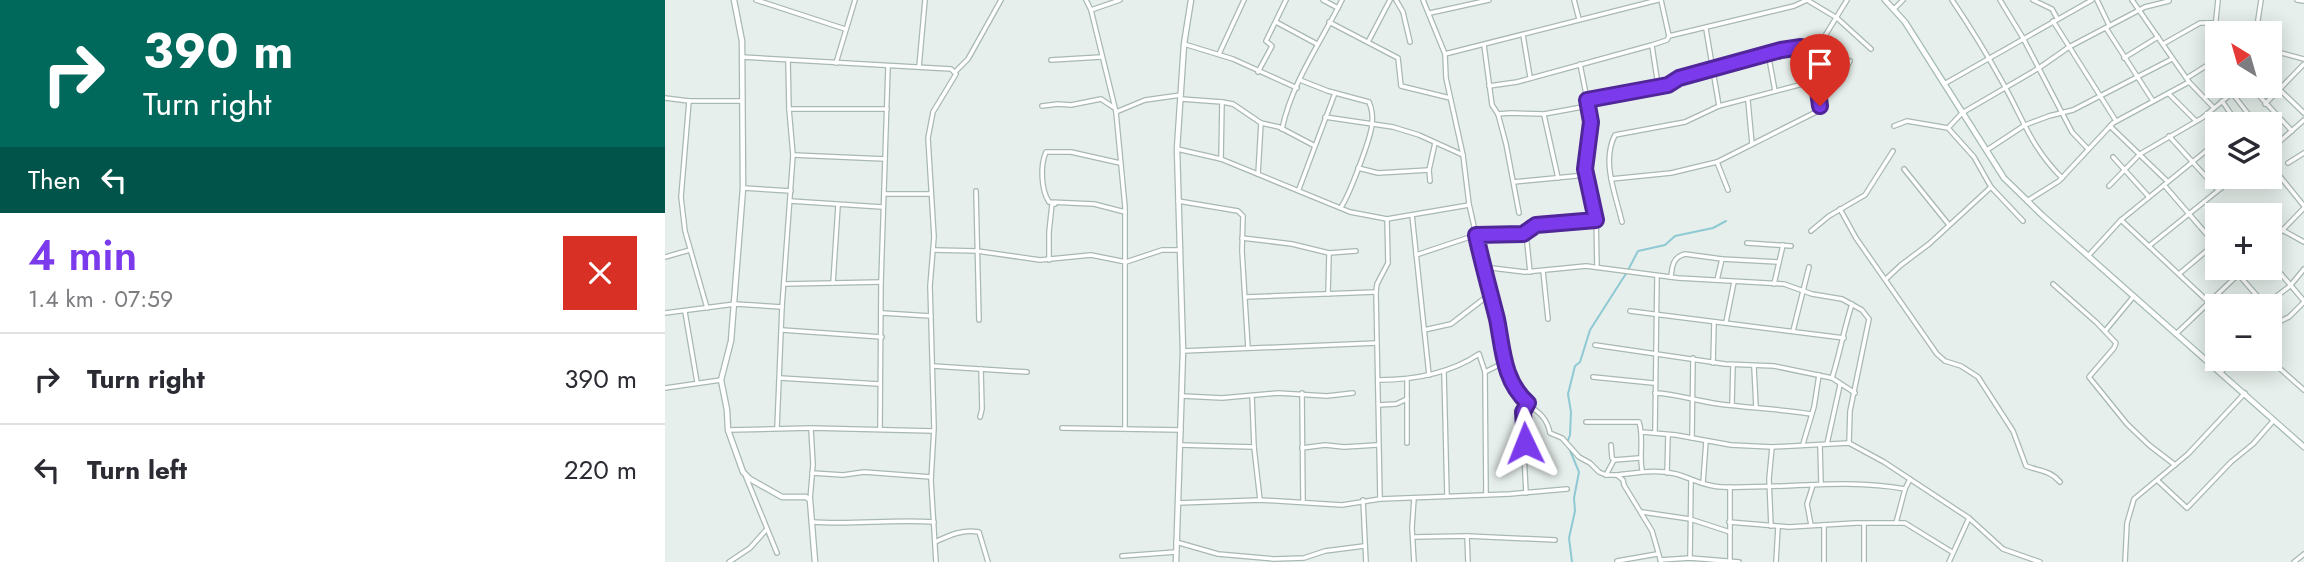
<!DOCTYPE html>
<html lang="en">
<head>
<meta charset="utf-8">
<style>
  :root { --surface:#fff; --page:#f7f7f7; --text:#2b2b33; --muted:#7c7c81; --line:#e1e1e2; --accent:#7c3aed }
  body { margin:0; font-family:Jost,sans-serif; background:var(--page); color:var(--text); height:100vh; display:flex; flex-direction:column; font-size:26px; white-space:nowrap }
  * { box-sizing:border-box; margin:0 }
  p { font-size:23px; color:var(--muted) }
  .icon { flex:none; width:38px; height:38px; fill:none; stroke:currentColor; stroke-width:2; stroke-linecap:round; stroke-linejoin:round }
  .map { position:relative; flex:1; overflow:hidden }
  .drawer { display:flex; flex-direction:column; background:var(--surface); width:665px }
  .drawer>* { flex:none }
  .top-card { background:#00695c; color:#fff; overflow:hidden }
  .needle { width:46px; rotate:323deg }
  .tools { position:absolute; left:1540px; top:21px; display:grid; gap:14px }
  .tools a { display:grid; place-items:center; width:77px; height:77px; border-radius:0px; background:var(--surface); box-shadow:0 4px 18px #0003; font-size:35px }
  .pin { position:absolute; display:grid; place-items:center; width:60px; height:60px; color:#fff; margin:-72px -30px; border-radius:50% 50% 50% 0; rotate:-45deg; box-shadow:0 0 7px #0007 }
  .pin .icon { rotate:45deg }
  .me { position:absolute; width:77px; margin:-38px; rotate:358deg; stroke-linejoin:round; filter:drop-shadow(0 0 5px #0008) }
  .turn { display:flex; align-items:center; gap:24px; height:147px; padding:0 28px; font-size:32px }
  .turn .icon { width:91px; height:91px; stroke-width:2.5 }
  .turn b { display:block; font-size:49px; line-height:60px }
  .then { display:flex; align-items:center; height:66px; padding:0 28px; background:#0003; gap:14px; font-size:26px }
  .round { display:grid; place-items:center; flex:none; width:74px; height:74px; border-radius:0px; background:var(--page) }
  .headline { display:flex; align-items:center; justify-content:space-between; height:119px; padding:0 28px }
  h1 { font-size:42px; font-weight:600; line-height:52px; color:var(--accent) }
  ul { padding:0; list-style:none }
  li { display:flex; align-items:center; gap:21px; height:91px; padding:0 28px; border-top:2px solid var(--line) }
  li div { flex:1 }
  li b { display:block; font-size:26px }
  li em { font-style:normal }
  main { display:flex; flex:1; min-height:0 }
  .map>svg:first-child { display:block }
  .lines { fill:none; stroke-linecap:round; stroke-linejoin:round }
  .stream { stroke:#8ec9d4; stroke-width:2 }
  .minor-casing { stroke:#a8b8b2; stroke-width:6 }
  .tertiary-casing { stroke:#a8b8b2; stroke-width:7 }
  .secondary-casing { stroke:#a4bbb3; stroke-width:7 }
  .minor { stroke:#fff; stroke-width:3.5 }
  .tertiary { stroke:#fff; stroke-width:4.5 }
  .secondary { stroke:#fff; stroke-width:4.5 }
  .route-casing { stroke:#51269a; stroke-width:18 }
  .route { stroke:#7c3aed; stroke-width:12 }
</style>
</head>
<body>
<main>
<section class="drawer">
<div class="top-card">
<div class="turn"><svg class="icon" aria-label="right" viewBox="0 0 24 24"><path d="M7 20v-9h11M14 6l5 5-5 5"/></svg><div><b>390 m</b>Turn right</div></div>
<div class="then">Then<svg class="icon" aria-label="left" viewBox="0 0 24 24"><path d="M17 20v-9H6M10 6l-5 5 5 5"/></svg></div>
</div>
<div class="headline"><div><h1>4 min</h1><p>1.4 km · 07:59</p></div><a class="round" style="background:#d93025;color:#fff"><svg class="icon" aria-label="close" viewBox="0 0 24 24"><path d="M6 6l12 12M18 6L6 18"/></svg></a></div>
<ul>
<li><svg class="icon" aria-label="right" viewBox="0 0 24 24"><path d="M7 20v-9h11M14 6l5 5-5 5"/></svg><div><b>Turn right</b></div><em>390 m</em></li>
<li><svg class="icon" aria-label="left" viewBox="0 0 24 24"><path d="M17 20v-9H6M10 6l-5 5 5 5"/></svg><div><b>Turn left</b></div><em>220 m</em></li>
</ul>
</section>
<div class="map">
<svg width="1639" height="562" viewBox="0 0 1639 562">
  <rect width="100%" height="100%" fill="#e6efeb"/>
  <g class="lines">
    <!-- stream -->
    <g class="stream">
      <polyline points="902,443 905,435 906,412 903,394 910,366 915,362 925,330 962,272 973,251 1000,245 1010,236 1048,228 1061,221"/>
      <polyline points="904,448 914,472 909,498 910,511 904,538 907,562"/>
    </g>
    <!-- minor casing -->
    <g class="minor-casing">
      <g id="minor">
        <polyline points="91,0 180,29"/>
        <polyline points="421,0 426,10 451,112 460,207 460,428"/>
        <polyline points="658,0 673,8"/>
        <polyline points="731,0 738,12 745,42"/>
        <path d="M 758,0 L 780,54 L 781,78 L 798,155 L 804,204 L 842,373 C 845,380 848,389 853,394 C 866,411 880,410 885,433 L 897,438 L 914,457 L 925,463 L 934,472 L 941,475 L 952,475 L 958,480 L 959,485 L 987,531 L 996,562"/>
        <polyline points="909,0 914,19"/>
        <polyline points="996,0 1004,36"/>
        <path d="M 1287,0 C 1306,28 1323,56 1339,85 C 1359,121 1366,147 1397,178"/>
        <polyline points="1335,0 1358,38 1407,132 1423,149"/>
        <polyline points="1368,0 1387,9 1392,18"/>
        <polyline points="1432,0 1444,25"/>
        <polyline points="1467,0 1524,82 1549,108"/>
        <polyline points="1632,0 1639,1"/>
        <polyline points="1229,9 1238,0"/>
        <polyline points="426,10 455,0"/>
        <polyline points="765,13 824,0"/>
        <polyline points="1388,21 1451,121"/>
        <polyline points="611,22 652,44"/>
        <polyline points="664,22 733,58 736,86 785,98"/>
        <polyline points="1441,28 1488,101"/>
        <polyline points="1041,29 1054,106"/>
        <polyline points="1591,33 1596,0"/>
        <polyline points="858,35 865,77"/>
        <polyline points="1552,35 1550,29 1553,0"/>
        <polyline points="703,42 725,0"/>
        <polyline points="519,44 568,59 632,88"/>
        <polyline points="1498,44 1535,23 1551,23"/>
        <polyline points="819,45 827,105 833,114 841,144 854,213"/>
        <polyline points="987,46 993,85"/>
        <polyline points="1605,50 1639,59"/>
        <polyline points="1103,53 1110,91"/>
        <polyline points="554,54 579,0"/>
        <polyline points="780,54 993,0"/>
        <polyline points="77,57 286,69 291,74 268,112 263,138 269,237 265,286 269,428 266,480 271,562"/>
        <polyline points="1459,58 1493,37"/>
        <polyline points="386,60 436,57"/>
        <polyline points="1605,61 1613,53"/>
        <polyline points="171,63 190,0"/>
        <polyline points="915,64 925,114 920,169 931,215 932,267"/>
        <polyline points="254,67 260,0"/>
        <polyline points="290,72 303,59 336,0"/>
        <polyline points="593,72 607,46 601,41 621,0"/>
        <polyline points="1522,78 1552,59"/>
        <path d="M 635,80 L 663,91 L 704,102 C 707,109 708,116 707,124 C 706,138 684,196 676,207"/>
        <polyline points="1279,84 1427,0"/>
        <polyline points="824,86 852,82 987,45 1002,40 1004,36 1129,6 1142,0 1172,18 1206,49"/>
        <polyline points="1585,86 1627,131"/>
        <polyline points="1614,89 1639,113"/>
        <polyline points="1567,93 1591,124"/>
        <polyline points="1504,94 1531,121"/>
        <polyline points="0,98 24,101 76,101"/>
        <polyline points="516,99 557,102 556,159"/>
        <polyline points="922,100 1003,85 1014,78 1116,50 1136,47 1150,52"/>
        <polyline points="24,101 16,197 20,231 42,308"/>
        <polyline points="1083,101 1087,144"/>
        <polyline points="1156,101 1149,61 1150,52 1182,0"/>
        <polyline points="1557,101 1573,124"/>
        <polyline points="557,102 568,104 596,123"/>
        <polyline points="1600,104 1639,64"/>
        <polyline points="377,106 393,104 406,105 436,99 448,107"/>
        <polyline points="124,109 222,109"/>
        <polyline points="451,112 480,100 516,95"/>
        <polyline points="833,114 846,113 879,114 923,106"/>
        <polyline points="879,115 893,178"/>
        <polyline points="660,117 728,127 754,135 798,155"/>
        <polyline points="1229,126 1242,121 1283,128 1309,157 1326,187 1358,221"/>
        <polyline points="1445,126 1502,181"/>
        <polyline points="1283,128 1297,113 1374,68 1404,47 1480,7 1504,1"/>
        <path d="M 617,129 C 627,82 656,42 677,0"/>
        <polyline points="1504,136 1553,190"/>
        <polyline points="1546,147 1552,155"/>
        <polyline points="512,149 556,159 685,212 722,219 804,205"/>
        <polyline points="1322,150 1360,125 1384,116 1408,110 1507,59"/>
        <polyline points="1605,150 1639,120"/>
        <polyline points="128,155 220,159"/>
        <polyline points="1448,157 1484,197"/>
        <polyline points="1052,162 1063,190"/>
        <path d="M 455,163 L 406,152 L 381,152 C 375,165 376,190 384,202 L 429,204 L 460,212"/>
        <polyline points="1623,163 1639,153"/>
        <polyline points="1605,164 1639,206"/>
        <polyline points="693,168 713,173 764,170"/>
        <polyline points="1239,169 1284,225"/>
        <polyline points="593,174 596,123 614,127 650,146"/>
        <polyline points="946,179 1006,173 1052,162 1151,112 1156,101 1179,73 1185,61"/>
        <polyline points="765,181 764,170 770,143"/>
        <polyline points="849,182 921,175"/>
        <polyline points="1499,185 1550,244"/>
        <polyline points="1444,186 1475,154 1537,118 1576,86"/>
        <polyline points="78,188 126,191"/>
        <polyline points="634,189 670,93"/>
        <polyline points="311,191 314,320"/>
        <polyline points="220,194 266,194"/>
        <polyline points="125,201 217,207"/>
        <polyline points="513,201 573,211 578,216 577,251 583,348"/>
        <polyline points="1362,201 1394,181 1448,123 1524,82"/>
        <path d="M 1175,209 L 1191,238 L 1272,354 L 1280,361 L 1296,366 L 1313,377 L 1348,431 L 1361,466 C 1374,471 1385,470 1395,482"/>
        <polyline points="747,215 764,375"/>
        <polyline points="1456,220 1552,310"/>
        <path d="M 957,222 C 951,195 936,162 950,135 L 1020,122 L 1054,106 L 1153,80"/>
        <polyline points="1146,231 1164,216 1200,195 1228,151"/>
        <polyline points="1619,231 1639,242"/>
        <polyline points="861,233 865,272"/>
        <polyline points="577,238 627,244 664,253 691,251"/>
        <polyline points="1082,243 1126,246"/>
        <polyline points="1605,243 1639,208"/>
        <polyline points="1484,246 1570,177"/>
        <polyline points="269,250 312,251 375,260 426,255 461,262 497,250 515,250"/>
        <polyline points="751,255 811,235 858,234 871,225 931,220"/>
        <polyline points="1424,255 1456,220 1552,142"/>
        <polyline points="0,257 25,250"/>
        <polyline points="384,260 384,232 387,204 390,204"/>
        <polyline points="1605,261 1639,301"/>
        <polyline points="818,267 860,272 921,266 1013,278 1119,284 1147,294 1177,299 1197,310 1204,319 1185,411 1184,443"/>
        <polyline points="878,271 883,319"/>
        <polyline points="1514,274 1552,242"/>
        <polyline points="1573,274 1601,306"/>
        <path d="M 1006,277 C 1007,266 1008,257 1020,254 L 1057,259 L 1113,262"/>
        <polyline points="1221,279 1236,265 1264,244 1326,187"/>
        <polyline points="1052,280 1057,259"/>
        <polyline points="168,283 173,206"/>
        <polyline points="120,284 216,282"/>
        <polyline points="1109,284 1118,245"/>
        <polyline points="1388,284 1432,323 1451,343 1449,348 1424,377 1462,424 1484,445 1510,465"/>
        <polyline points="663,294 664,254"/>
        <polyline points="581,297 711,292"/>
        <polyline points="1600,305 1625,286 1639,269"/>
        <polyline points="1605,310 1615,322"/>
        <polyline points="965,311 1179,338"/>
        <polyline points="20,312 32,382"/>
        <polyline points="0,313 70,304 117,307"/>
        <polyline points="217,313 266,316"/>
        <polyline points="1061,322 1069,282"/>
        <polyline points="1605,326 1624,317 1639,302"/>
        <polyline points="117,330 217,337"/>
        <polyline points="759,330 786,324 825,294"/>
        <polyline points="1128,331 1144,267"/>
        <polyline points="1440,331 1469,296"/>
        <polyline points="1511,334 1580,268"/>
        <polyline points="930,345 1060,364 1109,366 1167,378 1190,393"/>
        <polyline points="518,351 712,343"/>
        <polyline points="1604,359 1639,390"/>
        <polyline points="1048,363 1049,323"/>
        <polyline points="268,366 362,372"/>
        <polyline points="1089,367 1091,407"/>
        <polyline points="779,372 782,496"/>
        <polyline points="820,372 840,362"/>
        <polyline points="1556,372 1569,359"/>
        <polyline points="928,377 988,383"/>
        <polyline points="115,378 214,384"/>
        <path d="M 1167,378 C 1175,353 1179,328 1187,304"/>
        <polyline points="742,379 742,443"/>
        <path d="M 713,380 C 749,380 784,374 814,354 L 820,372 L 821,495"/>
        <polyline points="0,388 56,380"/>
        <polyline points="637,393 638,501"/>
        <path d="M 990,393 C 1012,394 1032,401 1054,404 C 1085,408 1115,409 1146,414"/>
        <polyline points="517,396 557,398 613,393 662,396 688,393"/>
        <polyline points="587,396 589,447 595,500"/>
        <polyline points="1067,404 1068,365"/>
        <polyline points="714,405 731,404 742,399"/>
        <polyline points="315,417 317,409 316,369"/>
        <path d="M 921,422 L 974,422 C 979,437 974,454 977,470"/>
        <polyline points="112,428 117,307 128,155 124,109 123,60"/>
        <polyline points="397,428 516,430"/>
        <polyline points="215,429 216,282 223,67"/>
        <polyline points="63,430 146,428 268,431"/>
        <polyline points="990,431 992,276"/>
        <polyline points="977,432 1011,435 1066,445 1107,447 1184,443 1219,462 1304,518 1338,549 1375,562"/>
        <polyline points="1027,438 1028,358"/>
        <polyline points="1138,444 1149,407 1154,375"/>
        <polyline points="1162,444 1175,385"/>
        <polyline points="515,445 589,447"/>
        <polyline points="1155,445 1156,483"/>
        <polyline points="637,448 660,445 679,447 712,445"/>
        <polyline points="949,460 974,458"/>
        <polyline points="147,473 178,475 199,472 266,477"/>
        <polyline points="1002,473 1003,435"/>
        <polyline points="941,475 949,460 947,458 946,445"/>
        <path d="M 952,475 C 973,473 990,469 1011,474 C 1026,478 1040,487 1057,487 C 1118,489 1179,478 1240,489"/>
        <polyline points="81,477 112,553"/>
        <polyline points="1493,481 1522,508 1566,462 1588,444 1609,420"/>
        <polyline points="1038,483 1041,441"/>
        <polyline points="861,493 857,413 863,403"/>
        <polyline points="749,498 747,528 749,562"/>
        <polyline points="715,499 711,292 712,284 723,263 722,219"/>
        <polyline points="145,500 148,464 146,429"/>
        <polyline points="698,500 701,562"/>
        <polyline points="513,503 595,500 677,505 715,499 845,494 902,489"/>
        <polyline points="977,512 1025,519 1065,532"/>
        <path d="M 147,522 C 188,525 228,519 269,522"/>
        <polyline points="1064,522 1124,527 1191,523 1240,523 1287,552"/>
        <polyline points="1231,523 1240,489 1245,479"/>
        <polyline points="1146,525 1142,504 1148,485"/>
        <polyline points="1159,525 1159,562"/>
        <polyline points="1106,526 1104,479 1107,447"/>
        <polyline points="802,536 803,562"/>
        <polyline points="748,537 802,536 890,540"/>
        <path d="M 270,542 C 285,535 298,529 314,532 L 323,562"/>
        <polyline points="511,542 553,554 609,559 639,558 660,551 699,546"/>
        <polyline points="457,556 511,552"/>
        <polyline points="1025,558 1026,481"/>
        <polyline points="995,560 1025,558 1074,562"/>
        <polyline points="952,561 992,554"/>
        <polyline points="1065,561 1065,487"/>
        <polyline points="64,562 85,548 101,530"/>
        <polyline points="1111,562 1113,527"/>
        <polyline points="1199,562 1199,524"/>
        <polyline points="1284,562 1304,518"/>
        <polyline points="1460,562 1462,523 1469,499 1523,454 1580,393"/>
        <polyline points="1629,562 1639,554"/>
      </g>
    </g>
    <!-- tertiary casing -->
    <g class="tertiary-casing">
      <g id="tertiary">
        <polyline points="69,0 77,41 78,188 66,341 56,380 62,410 63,430 78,472 85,479 117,497 141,497 145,500 150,562"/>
        <polyline points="511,562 518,351 512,149 519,44 526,0"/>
      </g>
    </g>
    <!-- secondary casing -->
    <g class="secondary-casing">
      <polyline id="secondary" points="1220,0 1240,22 1339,178 1378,216 1639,447"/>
    </g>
    <!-- minor -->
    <use href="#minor" class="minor"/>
    <!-- tertiary -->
    <use href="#tertiary" class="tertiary"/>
    <!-- secondary -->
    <use href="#secondary" class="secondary"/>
  </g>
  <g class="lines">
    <!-- route casing -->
    <g class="route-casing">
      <path id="route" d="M 860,443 L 858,412 L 863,403 C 838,381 838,349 832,319 C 825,291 817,263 811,235 L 858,234 L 871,225 L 931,220 L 920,169 L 926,122 L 922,100 L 1003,85 L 1014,78 L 1116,50 L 1136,47 L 1150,52 L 1149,61 L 1155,106"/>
    </g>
    <!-- route -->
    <use href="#route" class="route"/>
  </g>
</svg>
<div class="tools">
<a><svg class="needle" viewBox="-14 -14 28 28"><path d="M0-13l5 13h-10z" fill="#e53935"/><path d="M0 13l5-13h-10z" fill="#7c7c81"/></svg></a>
<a><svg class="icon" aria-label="layers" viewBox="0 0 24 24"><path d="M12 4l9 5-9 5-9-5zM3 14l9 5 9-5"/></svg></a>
<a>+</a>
<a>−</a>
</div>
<div class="pin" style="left:1155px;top:106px;background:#d93025"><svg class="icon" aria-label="arrive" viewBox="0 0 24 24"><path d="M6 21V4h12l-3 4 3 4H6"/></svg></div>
<svg class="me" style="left:860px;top:443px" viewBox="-20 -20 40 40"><path d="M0-17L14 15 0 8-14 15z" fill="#7c3aed" stroke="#fff" stroke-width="4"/></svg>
</div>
</main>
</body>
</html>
